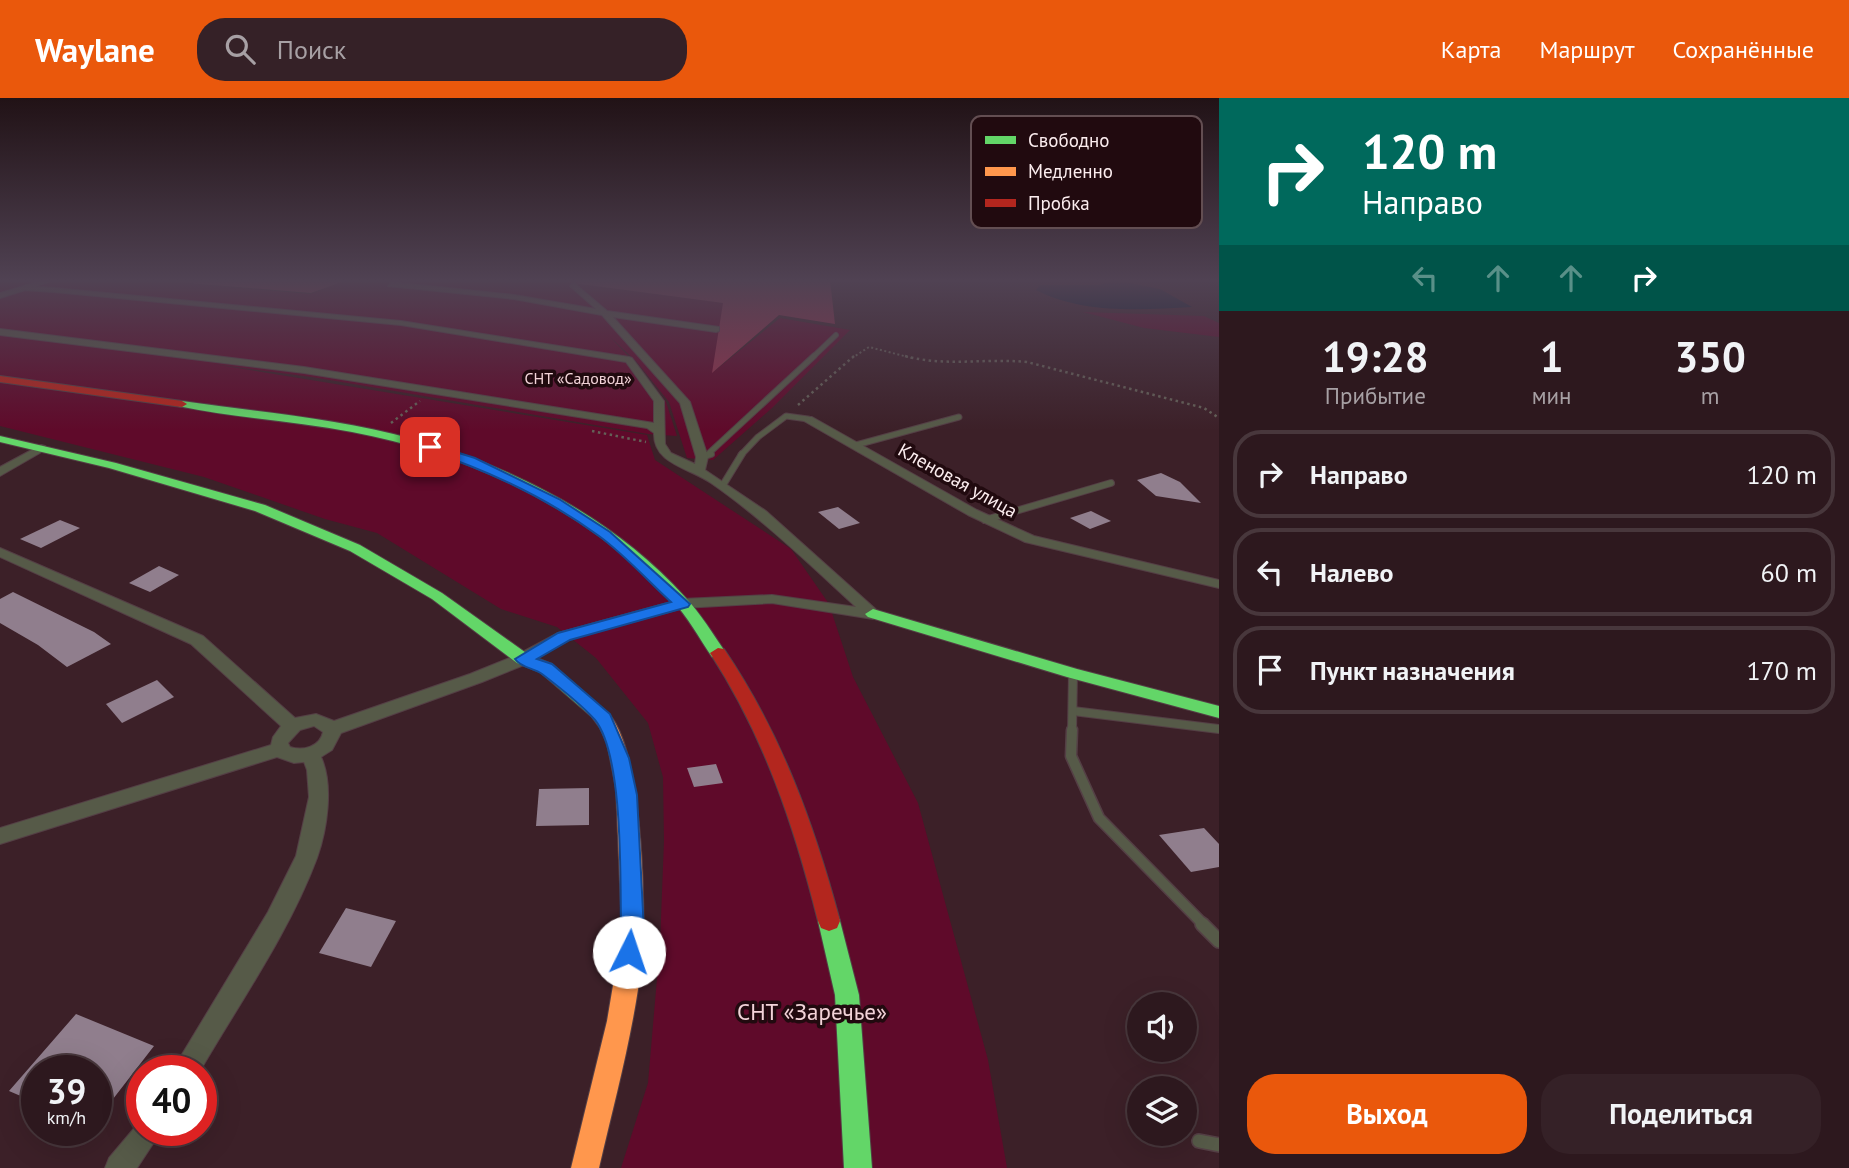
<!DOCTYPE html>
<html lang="ru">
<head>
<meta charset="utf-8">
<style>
  :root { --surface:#2d181e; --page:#352127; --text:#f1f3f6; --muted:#a7a0a4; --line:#48373c; --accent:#ea580c }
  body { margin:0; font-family:"PT Sans",sans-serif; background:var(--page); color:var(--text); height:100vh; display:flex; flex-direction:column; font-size:26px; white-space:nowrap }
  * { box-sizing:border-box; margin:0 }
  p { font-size:23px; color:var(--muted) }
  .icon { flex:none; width:38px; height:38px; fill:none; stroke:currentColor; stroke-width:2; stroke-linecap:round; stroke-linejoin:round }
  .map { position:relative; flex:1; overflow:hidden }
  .details { display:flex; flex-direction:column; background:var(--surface); width:630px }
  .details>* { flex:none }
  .hud { background:#00695c; color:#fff; overflow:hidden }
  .controls { position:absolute; left:1127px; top:894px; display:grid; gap:14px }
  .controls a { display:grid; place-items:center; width:70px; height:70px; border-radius:50%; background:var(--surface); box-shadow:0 7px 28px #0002,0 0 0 2px var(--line); font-size:35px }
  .speed { position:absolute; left:21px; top:957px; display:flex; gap:14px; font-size:35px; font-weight:700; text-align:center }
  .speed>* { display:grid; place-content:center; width:91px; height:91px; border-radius:50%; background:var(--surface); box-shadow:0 7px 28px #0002,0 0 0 2px var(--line); line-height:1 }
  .speed small { font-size:18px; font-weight:400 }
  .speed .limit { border:10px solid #d22; background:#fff; color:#111 }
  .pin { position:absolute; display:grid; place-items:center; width:60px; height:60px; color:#fff; margin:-30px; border-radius:14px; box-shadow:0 4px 10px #0006 }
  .me { position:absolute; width:77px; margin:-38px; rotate:4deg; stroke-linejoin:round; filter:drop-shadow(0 0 5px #0008) }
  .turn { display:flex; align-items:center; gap:24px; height:147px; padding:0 28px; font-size:32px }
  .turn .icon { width:91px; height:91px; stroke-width:2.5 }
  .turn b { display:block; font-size:49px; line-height:60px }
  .lanes { display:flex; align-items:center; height:66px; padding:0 28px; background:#0003; justify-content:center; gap:35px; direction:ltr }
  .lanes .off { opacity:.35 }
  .eta { display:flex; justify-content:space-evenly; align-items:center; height:119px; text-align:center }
  .eta b { font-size:42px; font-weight:700; line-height:49px }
  .primary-button { display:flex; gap:14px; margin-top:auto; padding:14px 28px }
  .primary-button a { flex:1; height:80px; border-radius:28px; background:var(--accent); color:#fff; font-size:28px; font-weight:700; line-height:80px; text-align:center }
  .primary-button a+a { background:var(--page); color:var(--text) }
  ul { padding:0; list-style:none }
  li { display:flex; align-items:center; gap:21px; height:88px; margin:0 14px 10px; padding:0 14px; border:4px solid var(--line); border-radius:28px }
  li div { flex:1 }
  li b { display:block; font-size:26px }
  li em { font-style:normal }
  header { display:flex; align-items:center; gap:42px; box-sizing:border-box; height:98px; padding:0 35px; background:var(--accent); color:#fff }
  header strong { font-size:33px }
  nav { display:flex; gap:38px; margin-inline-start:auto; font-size:24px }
  .search { width:490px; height:63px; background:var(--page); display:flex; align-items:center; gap:18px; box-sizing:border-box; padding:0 24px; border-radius:28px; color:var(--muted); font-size:26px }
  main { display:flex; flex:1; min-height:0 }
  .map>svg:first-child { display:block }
  .green { fill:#5f0a2a }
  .forest { fill:#92304b }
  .water { fill:#051c32 }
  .building { fill:#907e8d }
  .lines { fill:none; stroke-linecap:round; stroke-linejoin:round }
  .lane-far5-casing { stroke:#543f45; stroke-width:6 }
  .lane-far4-casing { stroke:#543f45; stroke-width:7 }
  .lane-far3-casing { stroke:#543f45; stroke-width:8 }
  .lane-far2-casing { stroke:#543f45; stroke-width:10 }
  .lane-far1-casing { stroke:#543f45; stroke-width:13 }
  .lane-casing { stroke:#543f45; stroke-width:16 }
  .street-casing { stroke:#543f45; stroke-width:2 }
  .fast-casing { stroke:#543f45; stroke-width:2 }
  .slow-casing { stroke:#543f45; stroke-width:2 }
  .jam-casing { stroke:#543f45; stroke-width:2 }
  .path-far1 { stroke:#646057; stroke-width:2; stroke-dasharray:2 2.5; stroke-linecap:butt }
  .path { stroke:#646057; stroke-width:2.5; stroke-dasharray:2.5 3.5; stroke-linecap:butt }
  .lane-far5 { stroke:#565a48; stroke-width:4.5 }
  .lane-far4 { stroke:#565a48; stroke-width:5 }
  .lane-far3 { stroke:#565a48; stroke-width:6 }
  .lane-far2 { stroke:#565a48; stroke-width:8 }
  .lane-far1 { stroke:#565a48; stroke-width:10 }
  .lane { stroke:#565a48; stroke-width:13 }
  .street { fill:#565a48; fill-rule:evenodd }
  .fast { fill:#63d668; fill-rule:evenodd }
  .slow { fill:#ff974d; fill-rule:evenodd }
  .jam { fill:#b3261e; fill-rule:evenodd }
  .route { fill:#1a73e8; stroke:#114b97; stroke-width:2 }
  .labels { text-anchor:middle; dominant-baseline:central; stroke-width:7; stroke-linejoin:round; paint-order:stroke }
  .far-park-label { font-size:16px; fill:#f2d3d8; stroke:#210a0f }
  .street-label { font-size:19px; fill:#fcedef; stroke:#210a0f }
  .near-park-label { font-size:23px; fill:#f2d3d8; stroke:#210a0f }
  .key { fill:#210a0f; stroke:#634e52; stroke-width:2 }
  .key-label { font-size:19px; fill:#fcedef }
</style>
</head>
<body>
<header>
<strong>Waylane</strong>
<div class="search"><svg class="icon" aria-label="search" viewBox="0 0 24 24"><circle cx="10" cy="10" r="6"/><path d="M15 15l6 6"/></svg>Поиск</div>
<nav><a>Карта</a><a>Маршрут</a><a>Сохранённые</a></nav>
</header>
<main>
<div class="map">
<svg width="1219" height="1070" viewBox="0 0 1219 1070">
  <rect width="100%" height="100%" fill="#3c2028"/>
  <!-- green -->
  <g class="green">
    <polygon points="0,182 150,182 310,196 347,182 550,182 724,205 713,274 780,220 850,232 772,310 713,362 687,360 669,304 636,263 610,239 634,264 666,304 677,338 648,336 312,279 213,266 647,337 655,362 791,451 829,506 853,579 918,705 988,962 1007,1070 621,1070 648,985 660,846 664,743 663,679 648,625 596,560 557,529 501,511 377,435 325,421 204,379 0,328"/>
    <polygon points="1083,214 1204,218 1219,225 1219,239 1144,230"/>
  </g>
  <!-- forest -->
  <g class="forest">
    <polygon points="151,182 347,182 311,195"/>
    <polygon points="550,182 830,182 835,226 779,217 712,275 723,205"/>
  </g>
  <!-- water -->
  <path class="water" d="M 1114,182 L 1160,191 L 1192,209 C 1141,212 1082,216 1036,192 L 1040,187 L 1100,187 Z"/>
  <!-- building -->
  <g class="building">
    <polygon points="1161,375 1180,384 1201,405 1156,398 1137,382"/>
    <polygon points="838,409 860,425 839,431 818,414"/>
    <polygon points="1091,413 1111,423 1090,431 1070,420"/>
    <polygon points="60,422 80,430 41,450 20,441"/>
    <polygon points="159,468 179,477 150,494 129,485"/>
    <polygon points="13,494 94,534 111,546 67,569 38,547 0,525 0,501"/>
    <polygon points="157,582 174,599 122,625 106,606"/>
    <polygon points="716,666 723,685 694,689 687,670"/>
    <polygon points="589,690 589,727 536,728 539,691"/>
    <polygon points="1204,730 1219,746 1219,769 1191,774 1159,737"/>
    <polygon points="346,810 396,823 371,869 319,855"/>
    <polygon points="76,916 154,948 96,1023 96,973 37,973 37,1005 9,993"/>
  </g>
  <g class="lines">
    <!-- lane-far5 casing -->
    <g class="lane-far5-casing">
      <g id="lane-far5">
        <polyline points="24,190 48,182"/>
        <polyline points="812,260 836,237"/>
      </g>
    </g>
    <!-- lane-far4 casing -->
    <g class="lane-far4-casing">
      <g id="lane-far4">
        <polyline points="856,347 959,319"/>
        <polyline points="707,357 814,258"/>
        <polyline points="741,357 758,339 786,318 808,321"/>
      </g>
    </g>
    <!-- lane-far3 casing -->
    <g class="lane-far3-casing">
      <g id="lane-far3">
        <polyline points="702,359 711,356"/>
        <polyline points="723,387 742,356"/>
        <polyline points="985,422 1111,385"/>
      </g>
    </g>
    <!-- lane-far2 casing -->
    <g class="lane-far2-casing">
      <g id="lane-far2">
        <polyline points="1073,613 1219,631"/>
        <polyline points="1072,634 1073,575"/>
      </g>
    </g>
    <!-- lane-far1 casing -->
    <g class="lane-far1-casing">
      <polyline id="lane-far1" points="1072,632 1071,658 1099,720 1204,827"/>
    </g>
    <!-- lane casing -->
    <g class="lane-casing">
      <g id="lane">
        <polyline points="1202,826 1219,843"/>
        <polyline points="1199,1043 1219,1047"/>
      </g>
    </g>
    <!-- street casing -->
    <g class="street-casing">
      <g id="street">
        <path d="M 391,184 L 514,197 L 596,211 L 570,188 L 573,184 L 607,213 L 719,229 L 719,233 L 716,234 L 613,219 L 690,304 L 708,359 L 705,372 L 766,413 L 881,516 L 873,521 L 772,505 L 683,510 L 570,541 L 529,565 L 482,584 L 341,635 L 332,652 L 321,659 C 334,687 327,732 317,760 C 289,835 240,904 200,973 L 172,973 L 268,814 L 296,758 L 309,699 L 307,672 L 304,664 L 294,665 L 277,659 L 0,746 L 0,730 L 271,647 L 273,639 L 281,628 L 191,546 L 0,459 L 0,450 L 203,538 L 295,620 L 316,616 L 334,623 L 470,576 L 517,557 L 558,535 L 682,501 L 772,497 L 856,509 C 809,466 763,421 711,385 C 690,370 653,366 654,335 L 647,330 L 304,275 L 0,237 L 0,231 L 304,269 L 654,325 L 654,303 L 626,264 L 401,227 L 54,194 L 25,192 L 0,200 L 0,195 L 24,188 L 54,190 L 401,223 L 629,259 L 632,260 L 664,303 L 665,346 L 671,355 L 695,366 L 696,359 L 680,305 L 602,217 L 514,201 L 388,188 ZM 314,628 L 323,634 C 320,649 303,653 290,649 L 288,645 L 300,632 Z"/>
        <polygon points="804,319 812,319 977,412 1034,438 1219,482 1219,490 1025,444 968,417 804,323"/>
        <polygon points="41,347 45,348 45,352 0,378 0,369"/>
        <polygon points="142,1021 142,1032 162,1032 137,1070 105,1070 109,1060"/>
      </g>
    </g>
    <!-- fast casing -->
    <g class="fast-casing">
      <g id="fast">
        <path d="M 182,303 C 259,314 338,320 413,341 C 513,368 615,421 685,499 C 701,516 713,536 726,555 L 718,560 L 712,559 C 699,540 688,519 672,502 C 587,412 473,357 352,334 C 295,323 235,320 178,308 L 177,306 Z"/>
        <polygon points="0,338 116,365 265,407 360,447 442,495 529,557 552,566 607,615 604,619 592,619 540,574 517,565 432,501 350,453 255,413 109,370 0,344"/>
        <polygon points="873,511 1077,571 1219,608 1219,620 1067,579 868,519 865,516"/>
        <polygon points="829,813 837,816 840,823 859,897 872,1070 844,1070 835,897 818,823 821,816"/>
      </g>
    </g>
    <!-- slow casing -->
    <g class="slow-casing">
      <path id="slow" d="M 598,609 C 644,622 646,820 642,862 C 634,932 615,1001 599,1070 L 571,1070 L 607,923 L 622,834 L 616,690 L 607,645 L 600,630 L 589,615 L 592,611 Z"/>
    </g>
    <!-- jam casing -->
    <g class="jam-casing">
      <g id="jam">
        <polygon points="0,278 182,303 187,306 182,309 0,284"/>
        <path d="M 718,550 L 724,551 C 781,635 814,726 840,823 L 837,830 L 829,833 L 821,830 L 818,823 C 794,727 764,638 710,555 Z"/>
      </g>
    </g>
    <!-- path-far1 -->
    <polyline class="path-far1" points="852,260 869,249 912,260"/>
    <!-- path -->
    <g class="path">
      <path d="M 905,258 C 946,269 984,260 1027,264 L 1204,310 L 1219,320"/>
      <polyline points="798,307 854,258"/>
      <polyline points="391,325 420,303"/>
      <polyline points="592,333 646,344"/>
    </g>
    <!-- lane-far5 -->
    <use href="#lane-far5" class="lane-far5"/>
    <!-- lane-far4 -->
    <use href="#lane-far4" class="lane-far4"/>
    <!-- lane-far3 -->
    <use href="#lane-far3" class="lane-far3"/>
    <!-- lane-far2 -->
    <use href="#lane-far2" class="lane-far2"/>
    <!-- lane-far1 -->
    <use href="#lane-far1" class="lane-far1"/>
    <!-- lane -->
    <use href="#lane" class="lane"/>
    <!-- street -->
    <use href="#street" class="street"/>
    <!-- fast -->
    <use href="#fast" class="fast"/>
    <!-- slow -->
    <use href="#slow" class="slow"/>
    <!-- jam -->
    <use href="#jam" class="jam"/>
  </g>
  <!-- sky -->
  <linearGradient id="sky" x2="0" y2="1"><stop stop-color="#211216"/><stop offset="0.55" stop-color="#504253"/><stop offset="1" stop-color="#504253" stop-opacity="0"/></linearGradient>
  <rect width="1219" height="332" fill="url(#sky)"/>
  <!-- route -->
  <path class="route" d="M 430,346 L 475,360 L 559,401 L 610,434 L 690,506 L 688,509 L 570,542 L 537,561 L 552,566 L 610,616 L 629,660 L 637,697 L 644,833 L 638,862 L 629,865 L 621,862 L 618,854 L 621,833 C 620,785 624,658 595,622 C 581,606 559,589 542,576 C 534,570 521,570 515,561 L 558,535 L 671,504 C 648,483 625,457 599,438 C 547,400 487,372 426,352 L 424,349 Z"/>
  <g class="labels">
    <!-- far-park labels -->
    <g class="far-park-label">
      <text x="578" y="280">СНТ «Садовод»</text>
    </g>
    <!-- street labels -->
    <g class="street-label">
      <text transform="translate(958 382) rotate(29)">Кленовая улица</text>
    </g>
    <!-- near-park labels -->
    <g class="near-park-label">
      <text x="812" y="913">СНТ «Заречье»</text>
    </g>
  </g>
  <!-- legend -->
  <rect x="971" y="18" width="231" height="112" rx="10" class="key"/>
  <rect x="985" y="38" width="31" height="8" fill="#63d668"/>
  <rect x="985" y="69" width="31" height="9" fill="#ff974d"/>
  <rect x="985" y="101" width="31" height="8" fill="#b3261e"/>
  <g class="key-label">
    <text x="1028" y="49">Свободно</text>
    <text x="1028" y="80">Медленно</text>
    <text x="1028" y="112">Пробка</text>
  </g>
</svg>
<div class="controls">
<a><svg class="icon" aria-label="sound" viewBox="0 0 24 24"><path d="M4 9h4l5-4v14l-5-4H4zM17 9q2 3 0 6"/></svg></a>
<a><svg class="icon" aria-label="layers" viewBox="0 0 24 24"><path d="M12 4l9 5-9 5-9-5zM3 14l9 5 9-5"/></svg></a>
</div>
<div class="speed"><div>39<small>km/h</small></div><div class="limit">40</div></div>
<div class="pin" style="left:430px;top:349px;background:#d93025"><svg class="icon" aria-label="arrive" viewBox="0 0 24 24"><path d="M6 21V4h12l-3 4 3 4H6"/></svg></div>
<svg class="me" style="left:629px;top:854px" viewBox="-20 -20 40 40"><circle r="19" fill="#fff"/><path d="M0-13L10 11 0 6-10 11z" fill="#1a73e8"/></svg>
</div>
<section class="details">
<div class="hud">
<div class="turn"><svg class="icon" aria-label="right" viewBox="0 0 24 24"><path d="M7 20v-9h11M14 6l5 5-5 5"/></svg><div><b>120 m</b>Направо</div></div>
<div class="lanes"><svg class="icon off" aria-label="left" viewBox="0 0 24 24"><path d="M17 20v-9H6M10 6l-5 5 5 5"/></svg><svg class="icon off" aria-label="ahead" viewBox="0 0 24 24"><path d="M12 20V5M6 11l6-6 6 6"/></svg><svg class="icon off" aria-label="ahead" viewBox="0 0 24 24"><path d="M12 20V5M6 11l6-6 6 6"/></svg><svg class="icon" aria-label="right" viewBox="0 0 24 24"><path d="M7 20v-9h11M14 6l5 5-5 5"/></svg></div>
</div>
<div class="eta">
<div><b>19:28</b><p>Прибытие</p></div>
<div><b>1</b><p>мин</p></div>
<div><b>350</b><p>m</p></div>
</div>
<ul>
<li><svg class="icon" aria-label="right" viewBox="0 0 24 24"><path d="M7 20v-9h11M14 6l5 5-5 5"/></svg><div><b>Направо</b></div><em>120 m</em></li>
<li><svg class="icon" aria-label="left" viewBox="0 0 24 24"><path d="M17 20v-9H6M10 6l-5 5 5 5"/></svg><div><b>Налево</b></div><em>60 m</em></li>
<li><svg class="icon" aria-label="arrive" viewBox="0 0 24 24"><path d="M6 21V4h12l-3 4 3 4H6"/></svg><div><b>Пункт назначения</b></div><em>170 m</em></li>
</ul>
<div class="primary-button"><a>Выход</a><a>Поделиться</a></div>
</section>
</main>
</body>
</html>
